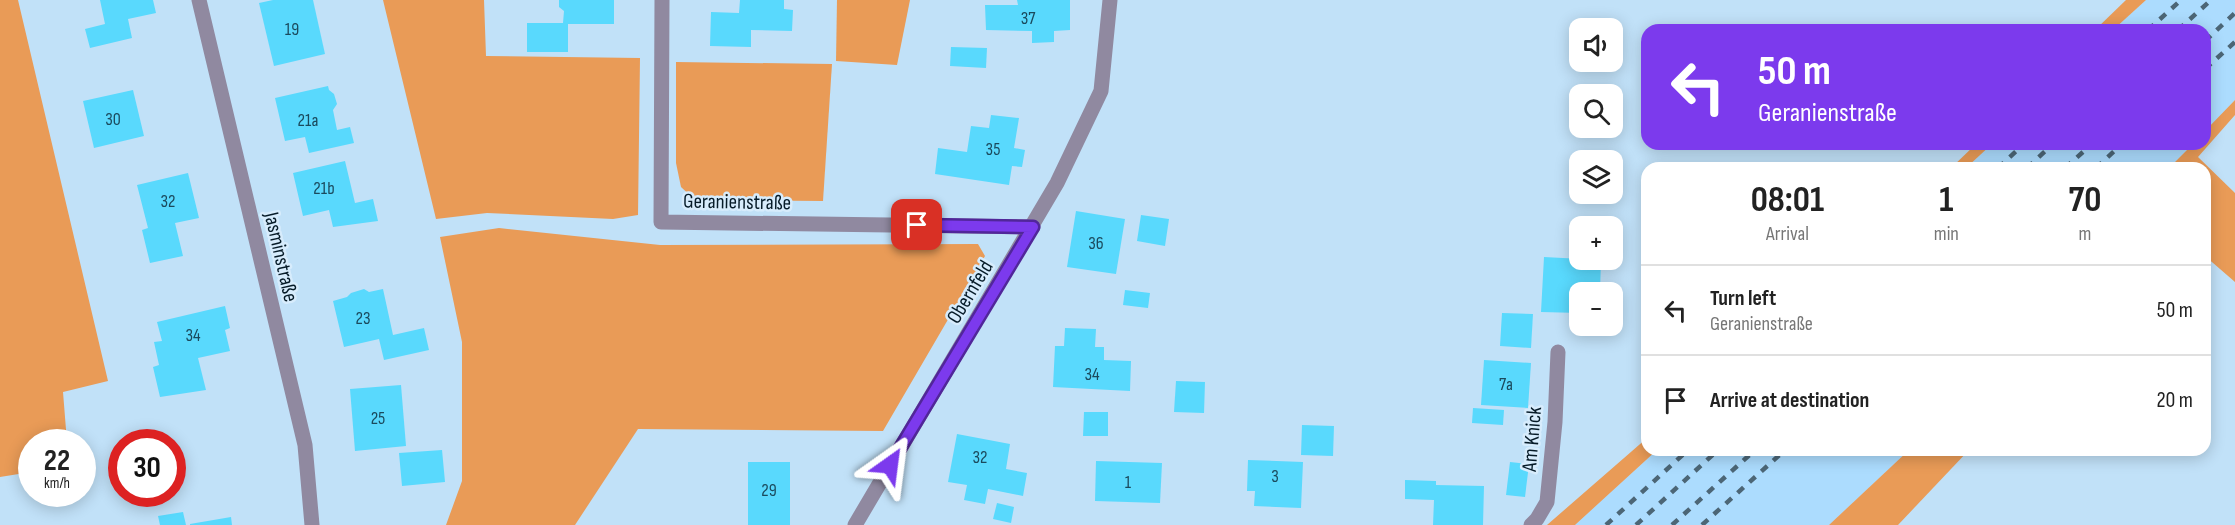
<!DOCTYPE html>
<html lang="en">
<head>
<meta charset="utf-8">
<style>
  :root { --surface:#fff; --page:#f6f6f6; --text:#222; --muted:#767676; --line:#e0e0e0 }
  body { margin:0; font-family:"Sofia Sans Condensed",sans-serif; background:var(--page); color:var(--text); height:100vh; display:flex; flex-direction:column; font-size:22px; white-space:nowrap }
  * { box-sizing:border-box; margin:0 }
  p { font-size:20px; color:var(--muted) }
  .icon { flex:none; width:33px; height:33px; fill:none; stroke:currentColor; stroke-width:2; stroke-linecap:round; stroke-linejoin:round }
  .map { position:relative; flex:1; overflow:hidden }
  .panel { position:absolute; left:1641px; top:162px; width:570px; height:294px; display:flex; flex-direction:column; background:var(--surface); border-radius:18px; box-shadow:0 3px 15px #0003 }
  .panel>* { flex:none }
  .guide { position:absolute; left:1641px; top:24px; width:570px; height:126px; border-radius:18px; box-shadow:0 3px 15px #0003; background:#7c3aed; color:#fff; overflow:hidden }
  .controls { position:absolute; left:1569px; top:18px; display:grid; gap:12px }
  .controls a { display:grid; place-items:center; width:54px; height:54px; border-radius:12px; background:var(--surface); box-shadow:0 3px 15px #0003; font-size:30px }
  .speed { position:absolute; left:18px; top:429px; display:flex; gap:12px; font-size:30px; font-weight:700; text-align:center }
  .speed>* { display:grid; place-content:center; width:78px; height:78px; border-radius:50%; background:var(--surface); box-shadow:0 3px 15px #0003; line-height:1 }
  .speed small { font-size:15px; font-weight:400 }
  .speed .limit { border:9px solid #d22; background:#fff; color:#111 }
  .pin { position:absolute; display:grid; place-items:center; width:51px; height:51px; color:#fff; margin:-26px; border-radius:12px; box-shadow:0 3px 9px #0006 }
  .me { position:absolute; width:66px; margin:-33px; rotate:31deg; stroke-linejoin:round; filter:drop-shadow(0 0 4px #0008) }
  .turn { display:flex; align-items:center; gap:21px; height:126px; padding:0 18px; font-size:27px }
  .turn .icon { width:78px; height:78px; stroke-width:2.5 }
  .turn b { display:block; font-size:42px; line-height:51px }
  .eta { display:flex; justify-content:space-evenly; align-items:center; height:102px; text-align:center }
  .eta b { font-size:36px; font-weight:700; line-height:42px }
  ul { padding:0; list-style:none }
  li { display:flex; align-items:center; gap:18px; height:90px; padding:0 18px; border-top:2px solid var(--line) }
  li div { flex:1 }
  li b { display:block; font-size:22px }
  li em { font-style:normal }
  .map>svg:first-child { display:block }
  .built { fill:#acdcfe }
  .green { fill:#e99b57 }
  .building { fill:#59d9fd }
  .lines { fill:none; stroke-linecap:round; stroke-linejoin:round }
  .minor { stroke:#9089a0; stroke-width:15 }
  .rail { stroke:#4c6676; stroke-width:4.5; stroke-dasharray:8 8; stroke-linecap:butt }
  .route-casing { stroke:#51269a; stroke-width:15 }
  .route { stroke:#7c3aed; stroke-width:10 }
  .labels { text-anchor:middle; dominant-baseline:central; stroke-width:5; stroke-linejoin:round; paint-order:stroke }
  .number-label { font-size:18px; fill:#1b4a5d }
  .street-label { font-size:21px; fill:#061b28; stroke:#d7ecfc }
</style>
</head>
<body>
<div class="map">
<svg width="2235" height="525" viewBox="0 0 2235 525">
  <rect width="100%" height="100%" fill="#c1e1f8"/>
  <!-- built -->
  <g class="built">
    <polygon points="2146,0 2235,0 2235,100 2205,131 2205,30 2113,30"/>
    <polygon points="1992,144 2193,144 2169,168 1966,168"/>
    <polygon points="1657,450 1909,450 1829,525 1575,525"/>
  </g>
  <!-- green -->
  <g class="green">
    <polygon points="0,0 18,0 108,381 63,392 67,442 32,442 31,472 0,477"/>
    <polygon points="383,0 484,0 486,56 640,58 638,215 613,219 487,213 436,219"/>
    <polygon points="837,0 910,0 897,65 836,61"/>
    <polygon points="2126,0 2146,0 2113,30 2095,30"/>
    <polygon points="676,62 832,64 823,201 695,200 681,187 676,163"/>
    <polygon points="2235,100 2235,115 2198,157 2235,193 2235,282 2205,256 2205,168 2169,168 2193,144 2205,144 2205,131"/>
    <polygon points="1976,144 1992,144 1966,168 1951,168"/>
    <polygon points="499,228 660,245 978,244 985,256 883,431 638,429 575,525 446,525 462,481 462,342 440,237"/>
    <polygon points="1647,438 1647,450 1657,450 1575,525 1547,525"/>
    <polygon points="1909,450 1969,450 1898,525 1829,525"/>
  </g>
  <!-- building -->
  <g class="building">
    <polygon points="100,0 153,0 156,13 128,19 132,38 90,48 85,29 105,24"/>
    <polygon points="273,0 313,0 325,54 274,66 259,3"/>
    <polygon points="559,0 614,0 614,24 568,24 568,52 527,52 527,23 563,23 564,11 559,7"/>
    <polygon points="740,0 784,0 784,9 793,10 792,31 751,30 751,47 710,46 711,12 739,13"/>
    <polygon points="1017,0 1070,0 1070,30 1054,31 1054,42 1032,43 1032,31 986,30 985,5 1018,5"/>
    <polygon points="951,47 987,48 986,68 950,66"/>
    <polygon points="328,86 329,90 334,94 337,104 333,110 337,130 350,127 354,143 309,153 305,137 285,141 275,98"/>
    <polygon points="133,90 144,136 94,148 83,101"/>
    <polygon points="991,115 1019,118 1014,148 1025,150 1022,167 1012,166 1009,185 935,174 938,148 967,152 971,126 989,128"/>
    <polygon points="345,161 355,203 373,199 378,221 333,227 329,210 303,216 293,173"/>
    <polygon points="188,173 199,218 175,223 183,256 150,263 142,230 148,228 137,185"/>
    <polygon points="1076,211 1125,219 1116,274 1067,267"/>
    <polygon points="1141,215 1169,219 1165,246 1137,241"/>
    <polygon points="1544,257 1601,260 1600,292 1580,292 1580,313 1541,312"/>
    <polygon points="364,289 369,292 383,289 393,335 424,328 429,350 384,360 379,339 344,347 333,301 347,297 351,293"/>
    <polygon points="1125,290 1150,293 1148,308 1123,305"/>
    <polygon points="225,306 230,328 225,330 230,351 198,358 206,390 160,397 153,367 159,365 154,342 162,341 157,322"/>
    <polygon points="1502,313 1533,314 1531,348 1500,346"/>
    <polygon points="1065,328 1096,329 1095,347 1104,347 1104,360 1131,361 1130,391 1053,387 1055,346 1064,346"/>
    <polygon points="1484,360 1531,363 1528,408 1481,405"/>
    <polygon points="1176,381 1205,382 1204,413 1174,412"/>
    <polygon points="401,385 406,446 355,451 350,389"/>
    <polygon points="1473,408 1504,410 1503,425 1472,423"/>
    <polygon points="1084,412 1108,412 1108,436 1083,436"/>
    <polygon points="1302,425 1334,426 1333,456 1301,455"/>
    <polygon points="957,434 1010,444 1006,469 1027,473 1023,496 988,489 985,504 964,500 967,485 948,482"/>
    <polygon points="442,450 445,482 402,486 399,453"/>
    <polygon points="1248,460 1303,462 1301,508 1254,506 1255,491 1247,491"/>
    <polygon points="1096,461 1162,463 1160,503 1095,501"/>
    <rect x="748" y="462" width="42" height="63"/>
    <polygon points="1510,462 1529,464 1525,497 1506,495"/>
    <polygon points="1405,480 1436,481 1436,485 1484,486 1483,525 1433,525 1434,500 1405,499"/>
    <polygon points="997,503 1014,507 1011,523 993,519"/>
    <polygon points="183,512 186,525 160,525 158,516"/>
    <polygon points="231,517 232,525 190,525 190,524"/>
  </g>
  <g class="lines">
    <!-- minor -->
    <g class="minor">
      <polyline points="199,0 305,445 312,525"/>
      <polyline points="662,0 661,222 1033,227"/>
      <polyline points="855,525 1057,183 1101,91 1110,0"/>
      <polyline points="1531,525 1537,519 1547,502 1555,422 1558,352"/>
    </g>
    <!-- rail -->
    <g class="rail">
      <polyline points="2148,30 2181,0"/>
      <polyline points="2178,30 2211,0"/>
      <polyline points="2205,41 2235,13"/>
      <polyline points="2205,69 2235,42"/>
      <polyline points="1998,168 2024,144"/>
      <polyline points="2027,168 2053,144"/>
      <polyline points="2065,168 2092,144"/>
      <polyline points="2096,168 2122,144"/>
      <polyline points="1606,525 1688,450"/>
      <polyline points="1636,525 1718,450"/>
      <polyline points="1672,525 1755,450"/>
      <polyline points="1702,525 1785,450"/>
    </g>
  </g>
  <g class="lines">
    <!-- route casing -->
    <g class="route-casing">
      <polyline id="route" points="890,465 1033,227 917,225"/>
    </g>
    <!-- route -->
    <use href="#route" class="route"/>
  </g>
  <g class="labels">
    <!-- number labels -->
    <g class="number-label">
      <text x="1028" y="18">37</text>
      <text x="292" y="29">19</text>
      <text x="113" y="119">30</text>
      <text x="308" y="120">21a</text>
      <text x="993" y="149">35</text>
      <text x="324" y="188">21b</text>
      <text x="168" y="201">32</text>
      <text x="1096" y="243">36</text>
      <text x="363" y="318">23</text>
      <text x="193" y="335">34</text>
      <text x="1092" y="374">34</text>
      <text x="1506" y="384">7a</text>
      <text x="378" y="418">25</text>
      <text x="980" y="457">32</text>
      <text x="1275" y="476">3</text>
      <text x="1128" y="482">1</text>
      <text x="769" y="490">29</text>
    </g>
    <!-- street labels -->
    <g class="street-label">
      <text transform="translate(737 202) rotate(1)">Geranienstraße</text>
      <text transform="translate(281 257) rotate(77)">Jasminstraße</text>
      <text transform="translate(970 292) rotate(-59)">Obernfeld</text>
      <text transform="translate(1532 439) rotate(-85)">Am Knick</text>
    </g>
  </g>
</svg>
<div class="controls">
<a><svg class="icon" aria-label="sound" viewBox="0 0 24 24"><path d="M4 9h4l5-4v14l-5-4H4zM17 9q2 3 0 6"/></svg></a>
<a><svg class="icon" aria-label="search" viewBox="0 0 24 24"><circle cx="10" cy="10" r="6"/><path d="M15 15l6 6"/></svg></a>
<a><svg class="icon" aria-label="layers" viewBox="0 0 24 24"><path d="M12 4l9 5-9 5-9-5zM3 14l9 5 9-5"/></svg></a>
<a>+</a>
<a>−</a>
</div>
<div class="speed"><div>22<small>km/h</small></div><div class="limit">30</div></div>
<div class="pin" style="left:917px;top:225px;background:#d93025"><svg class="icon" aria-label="arrive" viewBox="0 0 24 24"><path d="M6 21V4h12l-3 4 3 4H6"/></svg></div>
<svg class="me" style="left:890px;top:465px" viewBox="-20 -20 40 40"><path d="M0-17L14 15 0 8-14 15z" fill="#7c3aed" stroke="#fff" stroke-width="4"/></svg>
<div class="guide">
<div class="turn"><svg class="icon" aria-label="left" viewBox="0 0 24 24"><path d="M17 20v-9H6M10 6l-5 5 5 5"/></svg><div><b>50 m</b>Geranienstraße</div></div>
</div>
<section class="panel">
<div class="eta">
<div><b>08:01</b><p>Arrival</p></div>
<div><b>1</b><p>min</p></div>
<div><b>70</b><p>m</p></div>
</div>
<ul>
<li><svg class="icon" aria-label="left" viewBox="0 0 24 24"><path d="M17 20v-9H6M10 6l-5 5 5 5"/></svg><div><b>Turn left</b><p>Geranienstraße</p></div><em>50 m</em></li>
<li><svg class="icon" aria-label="arrive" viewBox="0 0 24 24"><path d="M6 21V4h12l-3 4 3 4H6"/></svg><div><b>Arrive at destination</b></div><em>20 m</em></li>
</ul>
</section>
</div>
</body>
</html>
